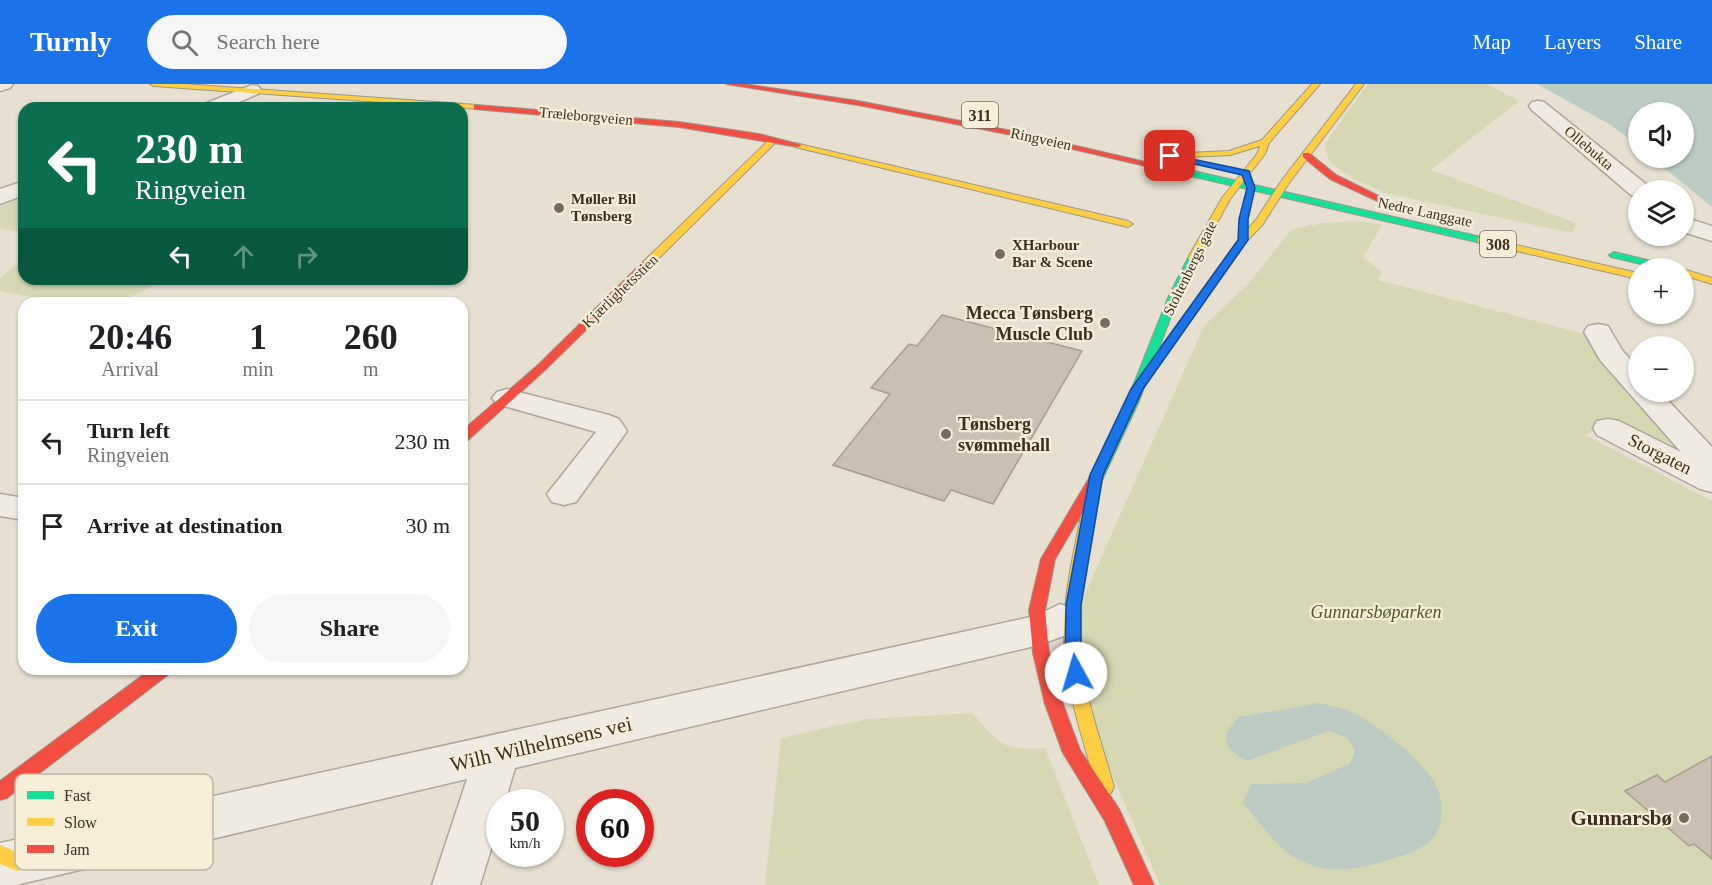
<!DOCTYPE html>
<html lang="en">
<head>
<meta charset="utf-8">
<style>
  :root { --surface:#fff; --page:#f6f6f6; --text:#202124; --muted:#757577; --line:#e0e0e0; --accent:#1a73e8 }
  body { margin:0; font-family:Georgia,serif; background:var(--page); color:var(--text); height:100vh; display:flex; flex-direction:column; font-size:22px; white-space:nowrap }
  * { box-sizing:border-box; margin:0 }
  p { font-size:20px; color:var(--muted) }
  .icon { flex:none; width:33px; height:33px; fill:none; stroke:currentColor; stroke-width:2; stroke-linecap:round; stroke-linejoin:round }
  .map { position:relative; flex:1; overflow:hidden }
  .side { position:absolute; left:18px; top:213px; width:450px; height:378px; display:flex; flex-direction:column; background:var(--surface); border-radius:18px; box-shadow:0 2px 4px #0004 }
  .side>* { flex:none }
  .banner { position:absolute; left:18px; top:18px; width:450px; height:183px; border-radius:18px; box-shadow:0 2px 4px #0004; background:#0b6e4f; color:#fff; overflow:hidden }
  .buttons { position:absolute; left:1628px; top:18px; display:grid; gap:12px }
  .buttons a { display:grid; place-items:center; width:66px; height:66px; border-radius:50%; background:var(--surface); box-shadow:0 2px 4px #0004; font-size:30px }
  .speed { position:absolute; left:486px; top:705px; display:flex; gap:12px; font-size:30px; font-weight:700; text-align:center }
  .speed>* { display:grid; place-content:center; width:78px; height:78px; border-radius:50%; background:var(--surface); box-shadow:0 2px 4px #0004; line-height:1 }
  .speed small { font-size:15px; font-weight:400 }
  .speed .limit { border:9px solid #d22; background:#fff; color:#111 }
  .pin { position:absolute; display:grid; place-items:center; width:51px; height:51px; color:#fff; margin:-26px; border-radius:12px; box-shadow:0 3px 9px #0006 }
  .me { position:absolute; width:66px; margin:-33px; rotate:354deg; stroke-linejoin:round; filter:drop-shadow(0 0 4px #0008) }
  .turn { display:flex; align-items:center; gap:21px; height:126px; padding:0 18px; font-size:27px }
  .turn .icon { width:78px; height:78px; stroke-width:2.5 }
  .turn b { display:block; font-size:42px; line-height:51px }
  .lanes { display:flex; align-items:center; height:57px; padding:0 18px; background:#0003; justify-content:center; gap:30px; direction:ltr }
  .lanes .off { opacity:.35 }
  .eta { display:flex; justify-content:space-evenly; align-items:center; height:102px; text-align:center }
  .eta b { font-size:36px; font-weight:700; line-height:42px }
  .action { display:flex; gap:12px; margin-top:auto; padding:12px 18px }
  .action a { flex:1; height:69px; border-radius:36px; background:var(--accent); color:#fff; font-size:24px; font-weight:700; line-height:69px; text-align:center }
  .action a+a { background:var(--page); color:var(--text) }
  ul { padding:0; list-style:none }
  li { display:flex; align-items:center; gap:18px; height:84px; padding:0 18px; border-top:2px solid var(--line) }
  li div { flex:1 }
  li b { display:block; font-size:22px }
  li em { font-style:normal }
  header { display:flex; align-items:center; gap:36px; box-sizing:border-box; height:84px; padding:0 30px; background:var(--accent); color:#fff }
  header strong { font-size:28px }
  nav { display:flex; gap:33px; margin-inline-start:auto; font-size:21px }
  .search { width:420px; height:54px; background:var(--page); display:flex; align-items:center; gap:15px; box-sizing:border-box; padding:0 21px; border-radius:33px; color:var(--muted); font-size:22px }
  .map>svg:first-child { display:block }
  .green { fill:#d6d7b3 }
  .water { fill:#bcccc2 }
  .building { fill:#cbbfb2; stroke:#a89c90; stroke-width:1.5 }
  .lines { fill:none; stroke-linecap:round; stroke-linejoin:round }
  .street-casing { stroke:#ada599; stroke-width:3 }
  .fast-casing { stroke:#9c958a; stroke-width:2 }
  .slow-casing { stroke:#9c958a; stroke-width:2 }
  .jam-casing { stroke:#9c958a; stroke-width:2 }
  .street { fill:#efebe3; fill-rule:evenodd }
  .fast { fill:#16e098; fill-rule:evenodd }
  .slow { fill:#ffcf43; fill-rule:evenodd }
  .jam { fill:#f24e42; fill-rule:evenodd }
  .route { fill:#1a73e8; stroke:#114b97; stroke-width:1.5 }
  .poi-dot { fill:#786c5e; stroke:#f7eed8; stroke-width:2 }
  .labels { text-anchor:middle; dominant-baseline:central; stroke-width:4.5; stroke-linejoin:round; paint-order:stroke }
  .far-street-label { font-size:15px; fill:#3d2e20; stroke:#f7eed8 }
  .far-poi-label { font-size:15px; font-weight:bold; fill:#3d2e20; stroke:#f7eed8; text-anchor:start }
  .shield { fill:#f7eed8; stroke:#756857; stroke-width:1.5 }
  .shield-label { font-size:16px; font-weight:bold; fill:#3d2e20 }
  .poi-label { font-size:18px; font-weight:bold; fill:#3d2e20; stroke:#f7eed8; text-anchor:end }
  .street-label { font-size:18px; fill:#3d2e20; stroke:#f7eed8 }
  .park-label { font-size:18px; font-style:italic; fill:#4d5a26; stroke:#f7eed8 }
  .near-street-label { font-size:21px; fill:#3d2e20; stroke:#f7eed8 }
  .near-poi-label { font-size:21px; font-weight:bold; fill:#3d2e20; stroke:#f7eed8; text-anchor:end }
  .key { fill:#f7eed8; stroke:#bfb4a1; stroke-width:1.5 }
  .key-label { font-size:16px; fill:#3d2e20 }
</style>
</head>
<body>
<header>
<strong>Turnly</strong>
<div class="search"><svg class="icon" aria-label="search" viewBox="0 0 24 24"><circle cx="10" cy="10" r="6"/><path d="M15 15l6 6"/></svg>Search here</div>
<nav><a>Map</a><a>Layers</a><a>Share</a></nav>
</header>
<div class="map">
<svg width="1712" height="801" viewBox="0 0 1712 801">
  <rect width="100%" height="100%" fill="#e7e0d1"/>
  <!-- green -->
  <g class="green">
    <polygon points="1368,0 1487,0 1519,17 1431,86 1576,139 1572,149 1385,109 1353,94 1330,79 1325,64 1326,58"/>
    <polygon points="24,112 24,149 0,144 0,123"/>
    <polygon points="1361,137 1382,141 1363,173 1382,188 1378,196 1585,250 1682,367 1679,368 1658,360 1618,337 1585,351 1712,417 1712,801 1160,801 1097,655 1074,535 1204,242 1250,198 1292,145 1324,139"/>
    <polygon points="24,174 24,195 166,195 119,219 62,219 0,207 0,194"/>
    <path d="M 972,629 C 999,659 1001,667 1045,664 L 1099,801 L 765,801 L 781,654 L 867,635 Z"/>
  </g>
  <!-- water -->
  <g class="water">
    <polygon points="1537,0 1712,0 1712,123 1652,74 1683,74 1683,28 1638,28 1638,62 1611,41"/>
    <path d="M 1318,619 C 1330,622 1343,623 1354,629 C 1379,642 1431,681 1439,709 C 1442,717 1442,732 1440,741 C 1439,746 1432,756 1428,759 C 1411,773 1349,789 1327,785 C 1318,784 1305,779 1297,775 C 1275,762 1259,737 1243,719 L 1251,700 L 1306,699 L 1349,680 L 1354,672 L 1354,664 L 1347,654 L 1329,647 L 1247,677 C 1234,671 1223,663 1227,647 L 1239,633 Z"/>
  </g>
  <!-- building -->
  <g class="building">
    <polygon points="942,231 1082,267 993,420 951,406 944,417 833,381 890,310 871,304 909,260 917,262"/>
    <polygon points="1712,672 1712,775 1694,760 1689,762 1625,707 1657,691 1665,698"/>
  </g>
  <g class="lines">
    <!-- street casing -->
    <g class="street-casing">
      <g id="street">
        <polygon points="0,0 13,0 10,4 0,7"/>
        <polygon points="252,1 258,2 261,6 258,10 225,24 201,24 204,20"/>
        <polygon points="1538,17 1544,18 1647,101 1649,106 1638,106 1638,112 1631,111 1532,26 1529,22 1532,18"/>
        <polygon points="24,97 24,111 0,120 0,105"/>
        <polygon points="1683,133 1712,142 1712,157 1683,148"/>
        <polygon points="1598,240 1608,242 1622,266 1638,284 1638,308 1660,308 1712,363 1712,408 1700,405 1597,351 1593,344 1597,337 1608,335 1619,337 1681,368 1600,276 1584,248 1588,242"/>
        <polygon points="507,305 609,331 619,335 627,347 576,418 564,421 552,418 547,410 596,348 497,320 492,314 497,308"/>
        <polygon points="0,410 24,414 24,436 0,432"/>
        <polygon points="1060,520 1074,525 1079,535 1069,550 1039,561 515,684 505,718 500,718 500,736 480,801 432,801 467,695 16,801 0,801 0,759 1035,532"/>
      </g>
    </g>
    <!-- fast casing -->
    <g class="fast-casing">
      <g id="fast">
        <polygon points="1176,83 1481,153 1486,156 1481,159 1173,88 1173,84"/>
        <polygon points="1614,168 1672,182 1673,184 1658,184 1611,173 1609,171"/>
        <polygon points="1193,171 1198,174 1178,214 1139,317 1103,394 1101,397 1091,397 1089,394 1127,317 1168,214 1188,174"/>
      </g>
    </g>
    <!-- slow casing -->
    <g class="slow-casing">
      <g id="slow">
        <polygon points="150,0 184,0 477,21 481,23 477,25 154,2"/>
        <polygon points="1312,0 1320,0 1269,59 1265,70 1230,115 1198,174 1190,176 1188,174 1222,114 1257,70 1260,62 1230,71 1170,74 1166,72 1167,70 1229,67 1262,56"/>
        <polygon points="1356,0 1364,0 1289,99 1263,140 1246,158 1170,266 1162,266 1160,264 1240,154 1256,136 1282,96"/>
        <polygon points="770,55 777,57 651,182 643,182 643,178"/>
        <polygon points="795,59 1128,137 1133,140 1128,143 795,63"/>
        <polygon points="1481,153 1638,189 1638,195 1478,158 1478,154"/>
        <polygon points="1683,185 1712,194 1712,200 1683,191"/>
        <path d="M 1092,407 L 1099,412 C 1089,465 1075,519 1081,573 C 1086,617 1102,660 1114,703 L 1111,709 L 1105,711 L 1099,709 L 1096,703 C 1085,660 1069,617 1065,572 C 1060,518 1075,465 1085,412 Z"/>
        <polygon points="0,761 24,771 27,778 24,785 17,787 0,780"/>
      </g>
    </g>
    <!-- jam casing -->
    <g class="jam-casing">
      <g id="jam">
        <polygon points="726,0 744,0 858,17 1012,47 1180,86 1176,89 1012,51 858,21"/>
        <polygon points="477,21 679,38 759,50 802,61 798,63 679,43 474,25 474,21"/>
        <polygon points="1303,69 1309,69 1336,91 1393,119 1386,121 1330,95 1303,73"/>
        <polygon points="647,177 651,178 651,182 546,285 467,357 462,358 462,347 538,281 643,178"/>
        <polygon points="1096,390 1103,394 1055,475 1045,526 1049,569 1063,620 1080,666 1119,725 1154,801 1134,801 1105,737 1063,669 1045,620 1033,569 1029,526 1041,475 1091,391"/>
        <polygon points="151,585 171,585 169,590 7,714 0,716 0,697"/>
      </g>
    </g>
    <!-- street -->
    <use href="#street" class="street"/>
    <!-- fast -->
    <use href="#fast" class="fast"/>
    <!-- slow -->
    <use href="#slow" class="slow"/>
    <!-- jam -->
    <use href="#jam" class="jam"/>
  </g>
  <!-- route -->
  <polygon class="route" points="1168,70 1249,87 1255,104 1248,135 1248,156 1143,305 1103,391 1081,521 1081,572 1085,589 1082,594 1076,596 1070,594 1065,572 1066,521 1090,391 1131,305 1238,156 1239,135 1247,104 1242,91 1168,74"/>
  <!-- markers -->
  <g class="poi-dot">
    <circle cx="559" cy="124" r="6"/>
    <circle cx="1000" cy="170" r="6"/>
    <circle cx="1105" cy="239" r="6"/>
    <circle cx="946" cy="350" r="6"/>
    <circle cx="1684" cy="734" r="6"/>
  </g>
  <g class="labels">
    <!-- far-street labels -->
    <g class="far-street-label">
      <text transform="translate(586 32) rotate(5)">Træleborgveien</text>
      <text transform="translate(1041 55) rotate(12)">Ringveien</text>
      <text transform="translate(1589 64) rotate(40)">Ollebukta</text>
      <text transform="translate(1425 128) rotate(12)">Nedre Langgate</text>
      <text transform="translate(1190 184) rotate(-64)">Stoltenbergs gate</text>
      <text transform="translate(620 207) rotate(-44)">Kjærlighetsstien</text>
    </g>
    <!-- far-poi labels -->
    <g class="far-poi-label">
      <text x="571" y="115">Møller Bil<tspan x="571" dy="17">Tønsberg</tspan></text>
      <text x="1012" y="161">XHarbour<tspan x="1012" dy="17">Bar &amp; Scene</tspan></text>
    </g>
    <!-- shield labels -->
    <g class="shield">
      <rect x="962" y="18" width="36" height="26" rx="4.5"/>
      <rect x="1480" y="147" width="36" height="26" rx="4.5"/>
    </g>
    <g class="shield-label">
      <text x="980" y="31">311</text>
      <text x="1498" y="160">308</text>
    </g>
    <!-- poi labels -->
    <g class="poi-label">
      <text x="1093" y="229">Mecca Tønsberg<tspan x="1093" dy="21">Muscle Club</tspan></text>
      <text x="958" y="340" text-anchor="start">Tønsberg<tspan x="958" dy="21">svømmehall</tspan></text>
    </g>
    <!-- street labels -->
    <g class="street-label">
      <text transform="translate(1660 370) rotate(27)">Storgaten</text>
    </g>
    <!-- park labels -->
    <g class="park-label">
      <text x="1376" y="528">Gunnarsbøparken</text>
    </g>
    <!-- near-street labels -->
    <g class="near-street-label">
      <text transform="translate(541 660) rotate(-13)">Wilh Wilhelmsens vei</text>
    </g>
    <!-- near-poi labels -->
    <g class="near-poi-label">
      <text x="1672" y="734">Gunnarsbø</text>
    </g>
  </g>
  <!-- legend -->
  <rect x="15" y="690" width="198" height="96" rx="9" class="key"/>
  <rect x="27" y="707" width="27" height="8" fill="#16e098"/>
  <rect x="27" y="734" width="27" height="8" fill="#ffcf43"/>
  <rect x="27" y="761" width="27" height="8" fill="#f24e42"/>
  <g class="key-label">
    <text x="64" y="717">Fast</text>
    <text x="64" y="744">Slow</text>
    <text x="64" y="771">Jam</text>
  </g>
</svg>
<div class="buttons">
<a><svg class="icon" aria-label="sound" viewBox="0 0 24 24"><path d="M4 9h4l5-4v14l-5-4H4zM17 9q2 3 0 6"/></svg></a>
<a><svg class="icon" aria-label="layers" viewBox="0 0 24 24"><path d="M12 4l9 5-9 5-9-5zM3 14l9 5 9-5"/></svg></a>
<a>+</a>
<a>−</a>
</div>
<div class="speed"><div>50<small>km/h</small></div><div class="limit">60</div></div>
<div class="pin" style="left:1170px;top:72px;background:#d93025"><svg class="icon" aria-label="arrive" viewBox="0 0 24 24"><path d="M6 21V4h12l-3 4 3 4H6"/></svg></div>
<svg class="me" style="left:1076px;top:589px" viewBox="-20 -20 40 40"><circle r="19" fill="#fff"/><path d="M0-13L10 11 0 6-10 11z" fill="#1a73e8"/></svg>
<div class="banner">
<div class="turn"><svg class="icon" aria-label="left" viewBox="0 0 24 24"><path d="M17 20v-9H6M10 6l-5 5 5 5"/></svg><div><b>230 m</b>Ringveien</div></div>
<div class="lanes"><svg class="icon" aria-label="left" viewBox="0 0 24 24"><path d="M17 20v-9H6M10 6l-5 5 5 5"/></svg><svg class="icon off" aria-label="ahead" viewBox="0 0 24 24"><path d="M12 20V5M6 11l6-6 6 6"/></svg><svg class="icon off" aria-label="right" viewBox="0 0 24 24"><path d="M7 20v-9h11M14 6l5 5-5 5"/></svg></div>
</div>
<section class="side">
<div class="eta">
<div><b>20:46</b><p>Arrival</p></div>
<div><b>1</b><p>min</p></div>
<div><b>260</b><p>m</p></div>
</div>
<ul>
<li><svg class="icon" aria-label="left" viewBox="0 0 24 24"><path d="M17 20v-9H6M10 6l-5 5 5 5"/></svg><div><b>Turn left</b><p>Ringveien</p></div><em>230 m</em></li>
<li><svg class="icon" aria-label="arrive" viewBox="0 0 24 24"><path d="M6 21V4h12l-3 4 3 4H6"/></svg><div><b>Arrive at destination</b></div><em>30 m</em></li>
</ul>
<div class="action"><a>Exit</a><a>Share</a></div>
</section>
</div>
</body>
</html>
